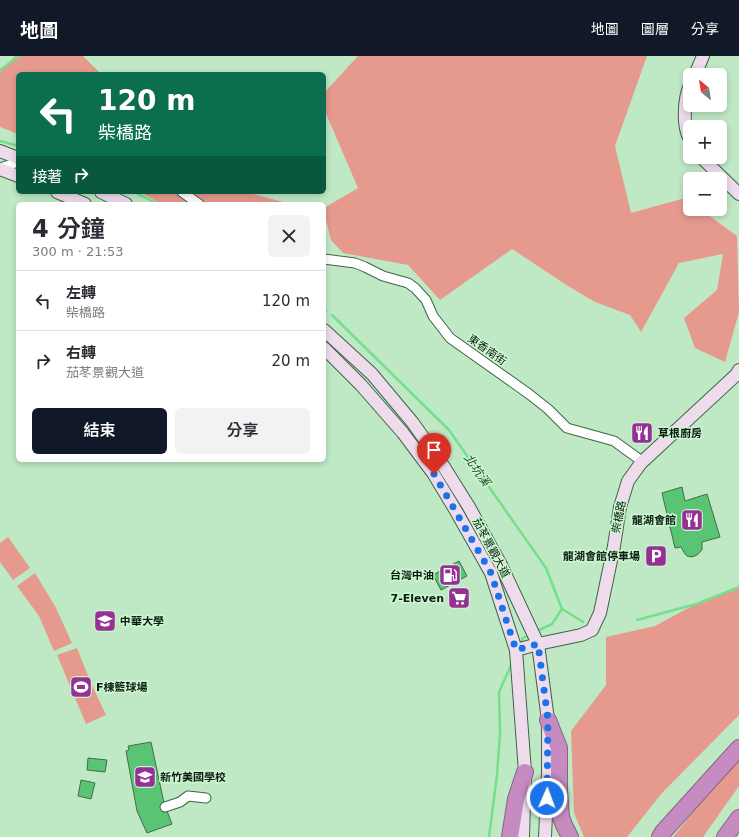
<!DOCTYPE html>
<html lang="zh-TW">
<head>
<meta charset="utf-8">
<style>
  :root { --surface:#fff; --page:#f2f2f3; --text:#2b2b33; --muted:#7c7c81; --line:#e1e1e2; --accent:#111827 }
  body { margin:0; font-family:"DejaVu Sans","Noto Sans TC",sans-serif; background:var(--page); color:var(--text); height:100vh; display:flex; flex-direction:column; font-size:15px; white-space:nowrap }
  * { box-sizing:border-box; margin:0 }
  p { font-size:13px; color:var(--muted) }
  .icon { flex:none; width:22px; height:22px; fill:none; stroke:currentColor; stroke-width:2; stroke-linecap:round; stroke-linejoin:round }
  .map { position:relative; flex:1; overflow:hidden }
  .panel { position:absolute; left:16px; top:146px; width:310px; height:260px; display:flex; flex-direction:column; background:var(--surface); border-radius:6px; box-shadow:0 2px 6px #0003 }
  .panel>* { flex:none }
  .guide { position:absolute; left:16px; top:16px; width:310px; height:122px; border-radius:6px; box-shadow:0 2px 6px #0003; background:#0b6e4f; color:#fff; overflow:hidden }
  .needle { width:26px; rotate:330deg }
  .controls { position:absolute; left:683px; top:12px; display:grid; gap:8px }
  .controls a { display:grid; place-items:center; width:44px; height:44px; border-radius:6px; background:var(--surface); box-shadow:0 2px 6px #0003; font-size:20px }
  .pin { position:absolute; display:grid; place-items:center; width:34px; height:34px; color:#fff; margin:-41px -17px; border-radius:50% 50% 50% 0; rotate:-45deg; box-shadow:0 0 4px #0007 }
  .pin .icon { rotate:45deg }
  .me { position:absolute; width:44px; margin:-22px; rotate:2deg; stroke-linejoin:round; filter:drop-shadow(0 0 3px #0008) }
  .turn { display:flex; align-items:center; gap:14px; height:84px; padding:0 16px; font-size:18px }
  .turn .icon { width:52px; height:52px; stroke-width:2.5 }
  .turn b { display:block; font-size:28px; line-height:34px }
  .then { display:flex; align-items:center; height:38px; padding:0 16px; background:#0003; gap:8px; font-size:15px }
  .round { display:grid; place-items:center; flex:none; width:42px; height:42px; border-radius:6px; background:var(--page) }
  .overview { display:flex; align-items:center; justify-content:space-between; height:68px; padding:0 16px }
  h1 { font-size:24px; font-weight:600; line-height:30px }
  .cta { display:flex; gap:8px; margin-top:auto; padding:8px 16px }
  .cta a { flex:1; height:46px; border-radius:6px; background:var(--accent); color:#fff; font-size:16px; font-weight:600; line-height:46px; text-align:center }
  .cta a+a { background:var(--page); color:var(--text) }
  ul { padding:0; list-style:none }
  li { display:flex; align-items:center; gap:12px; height:60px; padding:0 16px; border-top:1px solid var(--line) }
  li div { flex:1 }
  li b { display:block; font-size:15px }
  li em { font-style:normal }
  header { display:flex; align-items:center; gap:24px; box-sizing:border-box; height:56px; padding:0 20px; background:var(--accent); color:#fff }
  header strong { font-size:19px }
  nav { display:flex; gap:22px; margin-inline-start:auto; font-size:14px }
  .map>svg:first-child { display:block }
  .green { fill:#e69a8e }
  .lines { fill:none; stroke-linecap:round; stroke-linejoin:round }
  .stream { stroke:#74df8c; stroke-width:2.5 }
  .building { fill:#59c473; stroke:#456b4b }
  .street-casing { stroke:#3e6445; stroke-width:11 }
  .secondary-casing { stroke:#3e6445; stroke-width:14 }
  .highway-casing { stroke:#856483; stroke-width:18 }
  .street { stroke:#fff; stroke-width:9 }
  .secondary { stroke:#eedcec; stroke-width:12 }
  .highway { stroke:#c68bc1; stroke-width:16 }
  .route { stroke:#1a73e8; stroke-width:7; stroke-dasharray:0 12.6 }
  .labels { text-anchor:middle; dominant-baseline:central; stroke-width:3; stroke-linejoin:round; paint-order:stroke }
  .street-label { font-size:11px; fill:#0c1b0f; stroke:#ccf7d2 }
  .poi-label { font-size:11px; font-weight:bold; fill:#0c1b0f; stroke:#ccf7d2; text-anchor:start }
  .water-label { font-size:12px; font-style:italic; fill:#1c4726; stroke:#ccf7d2 }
</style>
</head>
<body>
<header>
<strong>地圖</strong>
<nav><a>地圖</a><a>圖層</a><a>分享</a></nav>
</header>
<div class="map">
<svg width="739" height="781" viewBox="0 0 739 781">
  <rect width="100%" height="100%" fill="#bfe9c5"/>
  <!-- green -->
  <g class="green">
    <polygon points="15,0 83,0 101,18 18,18 18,78 0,71 0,16"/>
    <polygon points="358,0 647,0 615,90 631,157 685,142 690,145 690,153 700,153 737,180 739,256 725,306 695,292 684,262 717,234 723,198 679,207 641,276 630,259 595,246 568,230 512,193 440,244 408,209 343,197 331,184 324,156 324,152 358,132 324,53 324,37"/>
    <polygon points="140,136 245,136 291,148 161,148"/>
    <polygon points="8,481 30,512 13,524 0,506 0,487"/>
    <polygon points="35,517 55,550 72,587 54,595 39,560 17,530"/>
    <polygon points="739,531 739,659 662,737 627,781 584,781 574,757 571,675 606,629 606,581 655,570 703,544"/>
    <polygon points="77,592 91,627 106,659 86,668 57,599"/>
    <polygon points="739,698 739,730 703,781 673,781"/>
  </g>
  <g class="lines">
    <!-- stream -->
    <g class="stream">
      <polyline points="0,14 19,0"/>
      <polyline points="0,85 18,90"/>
      <polyline points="134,136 158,148"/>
      <polyline points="324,253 326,255"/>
      <polyline points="332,259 449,374 546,512 562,553 583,566"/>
      <polyline points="637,564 700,547 739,531"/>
      <polyline points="535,576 552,568 562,553"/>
      <polyline points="520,588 523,582 529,579"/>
      <polyline points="489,781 497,719 500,677 499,636 512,607"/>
    </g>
  </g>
  <!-- building -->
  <g class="building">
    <polygon points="682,431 685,445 707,438 720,481 702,486 702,494 697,499 692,501 687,500 685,498 681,491 675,492 662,437"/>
    <polygon points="459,505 467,520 441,534 433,519"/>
    <polygon points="151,686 164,747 172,768 147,777 137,755 126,695 129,694 128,690"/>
    <polygon points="88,702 107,704 105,716 87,714"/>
    <polygon points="81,724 95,727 91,743 78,740"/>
  </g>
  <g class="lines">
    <!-- street casing -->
    <g class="street-casing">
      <g id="street">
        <polyline points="0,112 18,106"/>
        <polyline points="182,136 199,148"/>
        <polyline points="324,203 355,207 365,211 383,220 408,227 415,232 426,244 433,260 450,282 529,338 548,353 567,372 614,385 643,406"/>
        <polyline points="165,751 180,746 188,740 206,742"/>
      </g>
    </g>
    <!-- secondary casing -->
    <g class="secondary-casing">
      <g id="secondary">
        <polyline points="695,19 703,0"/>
        <path d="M 690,29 C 684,43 682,70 690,83"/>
        <polyline points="0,95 18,102"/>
        <polyline points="701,101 739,138"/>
        <polyline points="0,113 18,120"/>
        <polyline points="57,136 85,148"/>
        <polyline points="101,136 126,148"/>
        <polyline points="324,274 372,318 413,367 444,411 469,451 501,509 538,588 548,664 548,716 545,781"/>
        <polyline points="324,292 361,329 403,377 433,417 456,455 491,517 516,594 525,716 523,781"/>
        <polyline points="516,594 538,588 581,579 592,574 600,557 614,490 620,451 628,425 641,407 736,319 739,314"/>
      </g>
    </g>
    <!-- highway casing -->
    <g class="highway-casing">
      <g id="highway">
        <polyline points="548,664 559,692 559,734 561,761 564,769 570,781"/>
        <polyline points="510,781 516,743 525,716"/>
        <polyline points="660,781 663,776 739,692"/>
        <polyline points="725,781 739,762"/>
      </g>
    </g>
    <!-- street -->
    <use href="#street" class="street"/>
    <!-- secondary -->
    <use href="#secondary" class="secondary"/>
    <!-- highway -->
    <use href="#highway" class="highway"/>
  </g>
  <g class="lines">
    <!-- route -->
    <polyline class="route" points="434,418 456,456 491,517 516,594 538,588 548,664 547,742"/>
  </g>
  <!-- icons -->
  <defs>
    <g id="restaurant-square" transform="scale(1.15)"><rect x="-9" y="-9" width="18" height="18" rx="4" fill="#973094" stroke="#ccf7d2"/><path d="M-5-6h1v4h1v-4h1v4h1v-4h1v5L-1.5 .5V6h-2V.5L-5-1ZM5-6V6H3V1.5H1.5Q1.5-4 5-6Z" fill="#fff"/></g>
    <g id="parking-square" transform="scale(1.15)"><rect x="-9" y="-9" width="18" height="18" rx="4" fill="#973094" stroke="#ccf7d2"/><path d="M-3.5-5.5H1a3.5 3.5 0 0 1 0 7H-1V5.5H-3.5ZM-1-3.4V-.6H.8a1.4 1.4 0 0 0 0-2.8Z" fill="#fff"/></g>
    <g id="fuel-square" transform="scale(1.15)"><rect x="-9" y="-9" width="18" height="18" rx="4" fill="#973094" stroke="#ccf7d2"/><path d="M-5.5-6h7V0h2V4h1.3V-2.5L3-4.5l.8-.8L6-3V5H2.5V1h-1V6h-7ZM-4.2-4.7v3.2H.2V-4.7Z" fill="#fff"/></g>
    <g id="supermarket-square" transform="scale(1.15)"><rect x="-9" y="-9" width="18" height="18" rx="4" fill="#973094" stroke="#ccf7d2"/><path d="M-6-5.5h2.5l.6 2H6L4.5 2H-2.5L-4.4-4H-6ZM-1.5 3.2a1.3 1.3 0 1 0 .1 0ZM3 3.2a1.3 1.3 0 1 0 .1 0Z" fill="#fff"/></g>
    <g id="university-square" transform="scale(1.15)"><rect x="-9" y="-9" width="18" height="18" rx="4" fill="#973094" stroke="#ccf7d2"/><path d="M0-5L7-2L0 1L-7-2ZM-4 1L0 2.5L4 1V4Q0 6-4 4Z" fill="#fff"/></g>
    <g id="stadium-square" transform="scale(1.15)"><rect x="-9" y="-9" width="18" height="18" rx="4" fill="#973094" stroke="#ccf7d2"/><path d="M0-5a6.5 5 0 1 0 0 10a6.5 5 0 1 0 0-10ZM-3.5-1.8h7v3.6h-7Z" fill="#fff"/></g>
    <g id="school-square" transform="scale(1.15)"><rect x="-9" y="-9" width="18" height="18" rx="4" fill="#973094" stroke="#ccf7d2"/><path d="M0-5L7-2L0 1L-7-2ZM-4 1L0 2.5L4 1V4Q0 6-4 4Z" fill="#fff"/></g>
  </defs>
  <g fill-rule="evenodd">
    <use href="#restaurant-square" x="642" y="377"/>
    <use href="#restaurant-square" x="692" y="464"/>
    <use href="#parking-square" x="656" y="500"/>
    <use href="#fuel-square" x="450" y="519"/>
    <use href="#supermarket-square" x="459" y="542"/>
    <use href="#university-square" x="105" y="565"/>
    <use href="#stadium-square" x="81" y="631"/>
    <use href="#school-square" x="145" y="721"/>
  </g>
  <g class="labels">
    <!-- street labels -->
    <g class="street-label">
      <text transform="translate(487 294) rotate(35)">東香南街</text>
      <text transform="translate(619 461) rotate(-79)">柴橋路</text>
      <text transform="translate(491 492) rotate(62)">茄苳景觀大道</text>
    </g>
    <!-- poi labels -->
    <g class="poi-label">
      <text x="658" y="377">草根廚房</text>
      <text x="676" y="464" text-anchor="end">龍湖會館</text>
      <text x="640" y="500" text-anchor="end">龍湖會館停車場</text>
      <text x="434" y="519" text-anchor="end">台灣中油</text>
      <text x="444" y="542" text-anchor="end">7-Eleven</text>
      <text x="120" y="565">中華大學</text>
      <text x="96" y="631">F棟籃球場</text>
      <text x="160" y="721">新竹美國學校</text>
    </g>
    <!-- water labels -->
    <g class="water-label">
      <text transform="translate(477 414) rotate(55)">北坑溪</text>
    </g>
  </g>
</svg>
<div class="controls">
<a><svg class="needle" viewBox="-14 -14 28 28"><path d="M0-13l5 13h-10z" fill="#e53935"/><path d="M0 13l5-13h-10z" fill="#7c7c81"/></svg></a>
<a>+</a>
<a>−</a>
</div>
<div class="pin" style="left:434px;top:418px;background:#d93025"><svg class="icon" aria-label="arrive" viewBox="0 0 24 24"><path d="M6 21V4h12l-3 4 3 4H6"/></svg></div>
<svg class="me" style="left:547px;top:742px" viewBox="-20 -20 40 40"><circle r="17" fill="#1a73e8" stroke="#fff" stroke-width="3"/><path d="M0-11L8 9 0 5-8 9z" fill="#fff"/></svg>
<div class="guide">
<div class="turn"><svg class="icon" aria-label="left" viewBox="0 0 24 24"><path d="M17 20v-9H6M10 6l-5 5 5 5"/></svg><div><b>120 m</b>柴橋路</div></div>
<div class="then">接著<svg class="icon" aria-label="right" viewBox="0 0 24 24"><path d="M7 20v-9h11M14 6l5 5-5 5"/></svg></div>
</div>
<section class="panel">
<div class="overview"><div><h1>4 分鐘</h1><p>300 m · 21:53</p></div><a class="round"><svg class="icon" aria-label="close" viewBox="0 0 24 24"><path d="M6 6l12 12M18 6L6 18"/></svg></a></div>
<ul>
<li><svg class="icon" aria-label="left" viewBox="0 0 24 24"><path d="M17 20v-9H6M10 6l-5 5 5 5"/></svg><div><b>左轉</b><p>柴橋路</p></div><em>120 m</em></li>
<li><svg class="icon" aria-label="right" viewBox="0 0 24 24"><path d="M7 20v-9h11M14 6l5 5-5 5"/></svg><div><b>右轉</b><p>茄苳景觀大道</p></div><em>20 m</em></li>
</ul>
<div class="cta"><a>結束</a><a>分享</a></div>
</section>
</div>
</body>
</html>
